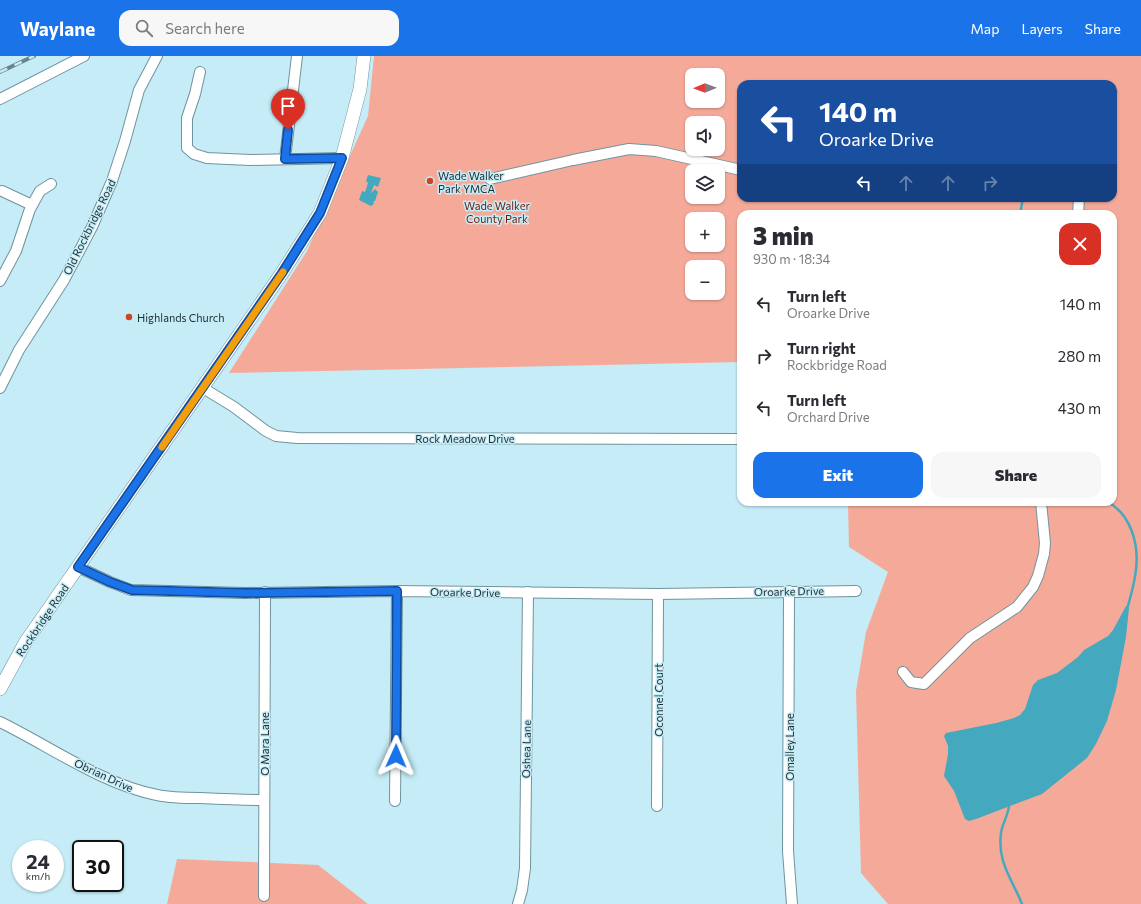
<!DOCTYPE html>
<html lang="en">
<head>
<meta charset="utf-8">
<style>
  :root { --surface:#fff; --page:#f7f7f7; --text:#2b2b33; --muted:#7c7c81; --accent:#1a73e8 }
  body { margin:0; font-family:Commissioner,sans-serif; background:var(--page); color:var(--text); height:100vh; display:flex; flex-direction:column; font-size:15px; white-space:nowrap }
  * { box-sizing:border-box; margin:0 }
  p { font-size:13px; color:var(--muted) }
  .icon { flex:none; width:22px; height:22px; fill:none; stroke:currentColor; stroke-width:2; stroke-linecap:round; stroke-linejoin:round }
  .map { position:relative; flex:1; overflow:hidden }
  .panel { position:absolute; left:737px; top:154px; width:380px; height:296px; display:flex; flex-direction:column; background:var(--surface); border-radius:12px; box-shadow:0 1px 3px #0004 }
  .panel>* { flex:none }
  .banner { position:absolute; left:737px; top:24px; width:380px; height:122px; border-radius:12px; box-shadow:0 1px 3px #0004; background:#1a4fa0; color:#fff; overflow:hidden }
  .needle { width:26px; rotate:269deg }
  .fabs { position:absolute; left:685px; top:12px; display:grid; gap:8px }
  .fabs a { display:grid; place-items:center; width:40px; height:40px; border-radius:8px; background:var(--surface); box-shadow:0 1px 3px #0004; font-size:20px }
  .speed { position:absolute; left:12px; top:784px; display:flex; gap:8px; font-size:20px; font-weight:700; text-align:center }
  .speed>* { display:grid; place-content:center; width:52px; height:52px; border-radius:50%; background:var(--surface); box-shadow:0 1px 3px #0004; line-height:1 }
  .speed small { font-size:10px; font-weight:400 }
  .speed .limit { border:2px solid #111; border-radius:6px; background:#fff; color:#111 }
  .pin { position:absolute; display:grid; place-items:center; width:34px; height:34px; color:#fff; margin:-41px -17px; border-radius:50% 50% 50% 0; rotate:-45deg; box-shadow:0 0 4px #0007 }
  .pin .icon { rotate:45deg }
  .me { position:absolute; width:44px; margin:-22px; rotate:1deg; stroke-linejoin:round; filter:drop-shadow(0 0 3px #0008) }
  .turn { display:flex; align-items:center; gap:14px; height:84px; padding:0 16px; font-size:18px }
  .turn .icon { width:52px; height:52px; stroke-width:2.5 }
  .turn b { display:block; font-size:28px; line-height:34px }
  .lanes { display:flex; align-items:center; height:38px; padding:0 16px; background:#0003; justify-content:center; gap:20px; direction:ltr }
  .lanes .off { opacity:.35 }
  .round { display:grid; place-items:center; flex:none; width:42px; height:42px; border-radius:12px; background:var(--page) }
  .headline { display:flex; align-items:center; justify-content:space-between; height:68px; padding:0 16px }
  h1 { font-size:24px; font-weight:800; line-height:30px }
  .button { display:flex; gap:8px; margin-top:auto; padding:8px 16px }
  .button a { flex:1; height:46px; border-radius:12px; background:var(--accent); color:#fff; font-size:16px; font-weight:800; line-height:46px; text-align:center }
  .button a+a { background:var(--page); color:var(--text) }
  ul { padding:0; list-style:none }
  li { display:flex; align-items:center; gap:12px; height:52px; padding:0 16px }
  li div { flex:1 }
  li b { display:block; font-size:15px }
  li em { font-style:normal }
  header { display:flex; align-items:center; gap:24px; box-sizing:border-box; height:56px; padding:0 20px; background:var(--accent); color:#fff }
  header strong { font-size:19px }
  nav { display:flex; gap:22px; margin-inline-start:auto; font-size:14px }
  .search { width:280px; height:36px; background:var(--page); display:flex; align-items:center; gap:10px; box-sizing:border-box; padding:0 14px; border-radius:12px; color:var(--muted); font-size:15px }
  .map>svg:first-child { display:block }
  .green { fill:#f5aa99; fill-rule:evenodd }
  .water { fill:#44a9bf }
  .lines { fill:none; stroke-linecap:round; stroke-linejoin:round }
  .stream { stroke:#44a9bf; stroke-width:2.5 }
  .minor-casing { stroke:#70949d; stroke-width:12 }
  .major-casing { stroke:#70949d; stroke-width:14 }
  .minor { stroke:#fff; stroke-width:10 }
  .major { stroke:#fff; stroke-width:13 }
  .rail-casing { stroke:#6b858c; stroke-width:4 }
  .rail { stroke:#c5ecf7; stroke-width:2.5; stroke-dasharray:8; stroke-linecap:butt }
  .route-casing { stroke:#114b97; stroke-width:10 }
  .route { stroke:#1a73e8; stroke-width:7 }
  .slow { stroke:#f59e0b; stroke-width:7 }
  .poi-dot { fill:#cd4326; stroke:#c5ecf7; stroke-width:1.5 }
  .labels { text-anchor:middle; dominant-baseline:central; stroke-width:3; stroke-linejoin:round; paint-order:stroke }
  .poi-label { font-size:11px; fill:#1e2d31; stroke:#c5ecf7; text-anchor:start }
  .park-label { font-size:11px; fill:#6f1a08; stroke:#c5ecf7 }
  .street-label { font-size:11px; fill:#1e2d31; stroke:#c5ecf7 }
</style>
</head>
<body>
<header>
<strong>Waylane</strong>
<div class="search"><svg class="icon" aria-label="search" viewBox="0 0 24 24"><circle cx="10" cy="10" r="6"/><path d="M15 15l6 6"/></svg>Search here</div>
<nav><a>Map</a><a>Layers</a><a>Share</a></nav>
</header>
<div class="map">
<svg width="1141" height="848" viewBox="0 0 1141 848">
  <rect width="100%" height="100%" fill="#c5ecf7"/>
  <!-- green -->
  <g class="green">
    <path d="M 374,0 L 1141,0 L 1141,848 L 888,848 L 861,817 L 856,635 L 866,576 L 888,516 L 849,491 L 848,446 L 1113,446 L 1113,158 L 741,158 L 741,306 L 229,317 L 307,195 L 368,60 ZM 692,19 L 718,19 L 718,45 L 692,45 ZM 741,28 L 1113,28 L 1113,142 L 741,142 ZM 692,67 L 718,67 L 718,93 L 692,93 ZM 692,115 L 718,115 L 718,141 L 692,141 ZM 692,163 L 718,163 L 718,189 L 692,189 ZM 692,211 L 718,211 L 718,237 L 692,237 Z"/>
    <polygon points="177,803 318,809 368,848 167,848"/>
  </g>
  <!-- water -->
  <g class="water">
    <polygon points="368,119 381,122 378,131 374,129 371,137 375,133 378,136 375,145 373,146 374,148 371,150 359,144 362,135 365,136 368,127 366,125"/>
    <polygon points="1126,550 1128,550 1129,552 1126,581 1116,634 1107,665 1096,688 1087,702 1042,738 976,763 969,765 965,763 954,735 944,720 948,698 948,690 944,680 946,677 996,667 1014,662 1020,659 1025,653 1033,629 1038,624 1057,617 1078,601 1084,594 1108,580 1113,574"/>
  </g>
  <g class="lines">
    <!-- stream -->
    <g class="stream">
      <polyline points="1020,158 1023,142"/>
      <path d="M 1108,446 C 1131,459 1139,488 1136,513 C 1135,526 1131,538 1128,550"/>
      <path d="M 1009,750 C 1008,760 1002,768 1001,777 C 997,806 1012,823 1022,848"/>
    </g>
    <!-- minor casing -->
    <g class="minor-casing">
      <g id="minor">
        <polyline points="200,16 195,38 187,62 187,92 194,98 207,102 250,104 342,102"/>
        <polyline points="0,43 84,0"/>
        <polyline points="285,103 297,0"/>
        <polyline points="490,123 573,104 629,93 656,95 741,114"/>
        <polyline points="2,135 32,149"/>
        <polyline points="1078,158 1079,142"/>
        <polyline points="0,225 16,195 30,153 40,135 51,128"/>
        <polyline points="0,332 19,294 64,224 92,171 112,125 125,85 139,34 157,0"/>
        <polyline points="203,332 234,351 266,375 276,380 297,382 741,383"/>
        <polyline points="78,511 110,526 131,534 245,537 397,535 658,538 856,535"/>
        <polyline points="789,535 788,795 792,848"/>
        <polyline points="903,616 911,626 924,628 970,582 1017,551 1033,531 1038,520 1044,498 1045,487 1041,446"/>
        <path d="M 0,666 C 51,691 102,728 157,739 C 171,742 185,742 200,742 C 221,743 242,744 264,744"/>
        <polyline points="395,745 397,535"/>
        <polyline points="657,750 658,538"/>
        <polyline points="264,840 265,536"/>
        <polyline points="518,848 522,834 525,812 528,536"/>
      </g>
    </g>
    <!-- major casing -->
    <g class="major-casing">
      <polyline id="major" points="0,633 25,587 282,217 320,157 342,102 360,33 364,0"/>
    </g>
    <!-- minor -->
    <use href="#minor" class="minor"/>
    <!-- major -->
    <use href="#major" class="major"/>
    <!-- rail casing -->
    <g class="rail-casing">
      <polyline id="rail" points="0,16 34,0"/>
    </g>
    <!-- rail -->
    <use href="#rail" class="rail"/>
  </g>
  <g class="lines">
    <!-- route casing -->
    <g class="route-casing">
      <polyline id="route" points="288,74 285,103 342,102 320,157 282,217 78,511 110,526 132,534 246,537 397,535 396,700"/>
    </g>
    <!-- route -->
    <use href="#route" class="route"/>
    <!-- slow -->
    <polyline class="slow" points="162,391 283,216"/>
  </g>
  <!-- markers -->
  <g class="poi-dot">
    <circle cx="430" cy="125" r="4"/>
    <circle cx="129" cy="261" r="4"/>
  </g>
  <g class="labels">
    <!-- poi labels -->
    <g class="poi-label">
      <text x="438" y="119">Wade Walker<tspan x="438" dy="13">Park YMCA</tspan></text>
      <text x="137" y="261">Highlands Church</text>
    </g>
    <!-- park labels -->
    <g class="park-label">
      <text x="497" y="149">Wade Walker<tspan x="497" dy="13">County Park</tspan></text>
    </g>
    <!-- street labels -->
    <g class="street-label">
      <text transform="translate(89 171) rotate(-64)">Old Rockbridge Road</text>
      <text x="465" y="382">Rock Meadow Drive</text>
      <text transform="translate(789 535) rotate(-1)">Oroarke Drive</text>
      <text transform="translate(465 536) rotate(1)">Oroarke Drive</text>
      <text transform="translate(42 564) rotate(-56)">Rockbridge Road</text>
      <text transform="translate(658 644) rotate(-90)">Oconnel Court</text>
      <text transform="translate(264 688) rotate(-90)">O Mara Lane</text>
      <text transform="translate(789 691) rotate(-90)">Omalley Lane</text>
      <text transform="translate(526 693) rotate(-89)">Oshea Lane</text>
      <text transform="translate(104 719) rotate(25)">Obrian Drive</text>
    </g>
  </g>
</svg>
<div class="fabs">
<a><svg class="needle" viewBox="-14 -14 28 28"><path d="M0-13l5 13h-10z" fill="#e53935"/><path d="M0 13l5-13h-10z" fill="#7c7c81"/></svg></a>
<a><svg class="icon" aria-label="sound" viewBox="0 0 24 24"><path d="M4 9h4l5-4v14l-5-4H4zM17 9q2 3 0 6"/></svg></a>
<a><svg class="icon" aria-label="layers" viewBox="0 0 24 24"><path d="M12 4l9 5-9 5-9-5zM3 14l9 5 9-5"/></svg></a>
<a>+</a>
<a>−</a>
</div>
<div class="speed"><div>24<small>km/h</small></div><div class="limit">30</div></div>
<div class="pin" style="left:288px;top:74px;background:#d93025"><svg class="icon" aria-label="arrive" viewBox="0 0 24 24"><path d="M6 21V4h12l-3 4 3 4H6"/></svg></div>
<svg class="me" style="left:396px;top:700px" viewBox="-20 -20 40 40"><path d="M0-17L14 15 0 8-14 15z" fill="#1a73e8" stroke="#fff" stroke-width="4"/></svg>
<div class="banner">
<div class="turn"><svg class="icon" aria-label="left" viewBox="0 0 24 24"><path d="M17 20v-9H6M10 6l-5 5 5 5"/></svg><div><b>140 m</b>Oroarke Drive</div></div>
<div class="lanes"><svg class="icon" aria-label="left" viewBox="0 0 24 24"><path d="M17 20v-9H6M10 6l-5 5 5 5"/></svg><svg class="icon off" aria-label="ahead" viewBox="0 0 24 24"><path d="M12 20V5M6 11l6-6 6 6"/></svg><svg class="icon off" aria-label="ahead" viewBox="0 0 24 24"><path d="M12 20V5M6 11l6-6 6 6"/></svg><svg class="icon off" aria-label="right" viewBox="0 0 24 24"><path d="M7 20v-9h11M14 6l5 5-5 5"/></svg></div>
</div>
<section class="panel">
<div class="headline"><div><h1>3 min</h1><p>930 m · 18:34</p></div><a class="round" style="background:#d93025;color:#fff"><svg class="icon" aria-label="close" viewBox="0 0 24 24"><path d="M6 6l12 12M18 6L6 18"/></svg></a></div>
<ul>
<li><svg class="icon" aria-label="left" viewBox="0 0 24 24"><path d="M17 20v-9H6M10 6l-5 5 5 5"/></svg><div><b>Turn left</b><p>Oroarke Drive</p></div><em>140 m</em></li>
<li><svg class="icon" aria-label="right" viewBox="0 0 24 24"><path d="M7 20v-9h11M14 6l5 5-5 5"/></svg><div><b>Turn right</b><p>Rockbridge Road</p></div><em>280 m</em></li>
<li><svg class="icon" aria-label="left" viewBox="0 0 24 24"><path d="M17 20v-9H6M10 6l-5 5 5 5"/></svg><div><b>Turn left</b><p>Orchard Drive</p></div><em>430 m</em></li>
</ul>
<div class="button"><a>Exit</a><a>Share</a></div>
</section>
</div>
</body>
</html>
